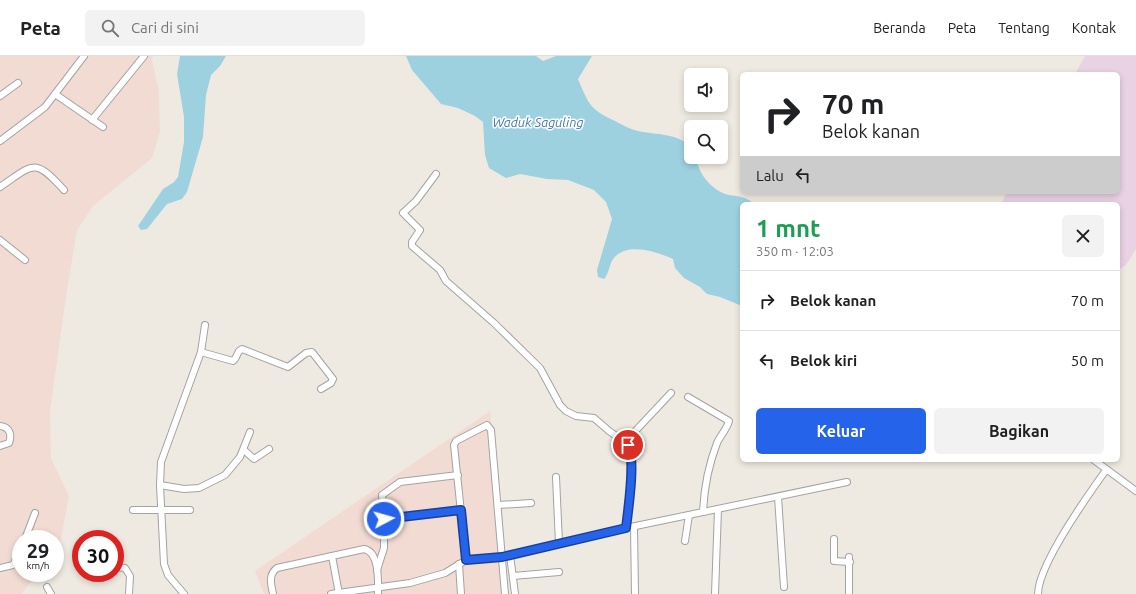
<!DOCTYPE html>
<html lang="id">
<head>
<meta charset="utf-8">
<style>
  :root { --surface:#fff; --page:#f2f2f2; --text:#202124; --muted:#757577; --line:#e0e0e0; --accent:#2563eb }
  body { margin:0; font-family:Ubuntu,sans-serif; background:var(--page); color:var(--text); height:100vh; display:flex; flex-direction:column; font-size:15px; white-space:nowrap }
  * { box-sizing:border-box; margin:0 }
  p { font-size:13px; color:var(--muted) }
  .icon { flex:none; width:22px; height:22px; fill:none; stroke:currentColor; stroke-width:2; stroke-linecap:round; stroke-linejoin:round }
  .map { position:relative; flex:1; overflow:hidden }
  .side { position:absolute; left:740px; top:146px; width:380px; height:260px; display:flex; flex-direction:column; background:var(--surface); border-radius:6px; box-shadow:0 2px 6px #0003 }
  .side>* { flex:none }
  .guide { position:absolute; left:740px; top:16px; width:380px; height:122px; border-radius:6px; box-shadow:0 2px 6px #0003; background:#fff; color:var(--text); overflow:hidden }
  .buttons { position:absolute; left:684px; top:12px; display:grid; gap:8px }
  .buttons a { display:grid; place-items:center; width:44px; height:44px; border-radius:6px; background:var(--surface); box-shadow:0 2px 6px #0003; font-size:20px }
  .speed { position:absolute; left:12px; top:474px; display:flex; gap:8px; font-size:20px; font-weight:700; text-align:center }
  .speed>* { display:grid; place-content:center; width:52px; height:52px; border-radius:50%; background:var(--surface); box-shadow:0 2px 6px #0003; line-height:1 }
  .speed small { font-size:10px; font-weight:400 }
  .speed .limit { border:6px solid #d22; background:#fff; color:#111 }
  .pin { position:absolute; display:grid; place-items:center; width:34px; height:34px; color:#fff; margin:-17px; border:2px solid #fff; border-radius:50%; box-shadow:0 1px 4px #0007 }
  .me { position:absolute; width:44px; margin:-22px; rotate:84deg; stroke-linejoin:round; filter:drop-shadow(0 0 3px #0008) }
  .turn { display:flex; align-items:center; gap:14px; height:84px; padding:0 16px; font-size:18px }
  .turn .icon { width:52px; height:52px; stroke-width:2.5 }
  .turn b { display:block; font-size:28px; line-height:34px }
  .then { display:flex; align-items:center; height:38px; padding:0 16px; background:#0003; gap:8px; font-size:15px }
  .round { display:grid; place-items:center; flex:none; width:42px; height:42px; border-radius:6px; background:var(--page) }
  .summary { display:flex; align-items:center; justify-content:space-between; height:68px; padding:0 16px }
  h1 { font-size:24px; font-weight:700; line-height:30px; color:#1e9e55 }
  .action { display:flex; gap:8px; margin-top:auto; padding:8px 16px }
  .action a { flex:1; height:46px; border-radius:6px; background:var(--accent); color:#fff; font-size:16px; font-weight:700; line-height:46px; text-align:center }
  .action a+a { background:var(--page); color:var(--text) }
  ul { padding:0; list-style:none }
  li { display:flex; align-items:center; gap:12px; height:60px; padding:0 16px; border-top:1px solid var(--line) }
  li div { flex:1 }
  li b { display:block; font-size:15px }
  li em { font-style:normal }
  header { display:flex; align-items:center; gap:24px; box-sizing:border-box; height:56px; padding:0 20px; background:var(--surface); border-bottom:1px solid var(--line) }
  header strong { font-size:19px }
  nav { display:flex; gap:22px; margin-inline-start:auto; font-size:14px }
  .search { width:280px; height:36px; background:var(--page); display:flex; align-items:center; gap:10px; box-sizing:border-box; padding:0 14px; border-radius:6px; color:var(--muted); font-size:15px }
  .map>svg:first-child { display:block }
  .industrial { fill:#e8d2e4 }
  .military { fill:#f2dbd3 }
  .water { fill:#9ed1e0 }
  .lines { fill:none; stroke-linecap:round; stroke-linejoin:round }
  .street-casing { stroke:#a3a3a3; stroke-width:8 }
  .street { stroke:#fff; stroke-width:6 }
  .route-casing { stroke:#184099; stroke-width:10 }
  .route { stroke:#2563eb; stroke-width:7 }
  .labels { text-anchor:middle; dominant-baseline:central; stroke-width:3; stroke-linejoin:round; paint-order:stroke }
  .water-label { font-size:13px; font-style:italic; fill:#437ab2; stroke:#fff }
</style>
</head>
<body>
<header>
<strong>Peta</strong>
<div class="search"><svg class="icon" aria-label="search" viewBox="0 0 24 24"><circle cx="10" cy="10" r="6"/><path d="M15 15l6 6"/></svg>Cari di sini</div>
<nav><a>Beranda</a><a>Peta</a><a>Tentang</a><a>Kontak</a></nav>
</header>
<div class="map">
<svg width="1136" height="538" viewBox="0 0 1136 538">
  <rect width="100%" height="100%" fill="#efeae1"/>
  <!-- industrial -->
  <polygon class="industrial" points="1085,0 1136,0 1136,193 1126,209 1118,214 1118,148 1001,148 1007,136 1118,136 1118,18 1075,18"/>
  <!-- military -->
  <g class="military">
    <polygon points="0,0 153,0 152,5 159,35 160,76 152,102 93,150 77,174 65,247 50,356 51,402 69,440 61,483 55,492 55,483 21,483 21,517 37,517 22,538 0,538"/>
    <polygon points="490,355 506,538 264,538 255,515"/>
  </g>
  <!-- water -->
  <g class="water">
    <polygon points="180,0 226,0 220,10 211,19 206,39 203,81 187,136 182,143 167,148 147,173 141,174 138,170 163,133 174,126 178,121 184,86 184,61 177,18"/>
    <path d="M 406,0 L 536,0 L 543,5 L 556,0 L 592,0 L 578,23 C 588,46 589,53 613,64 C 621,68 629,73 638,75 C 657,79 675,77 691,90 L 691,101 L 697,101 C 696,115 711,133 725,138 C 736,141 745,139 754,148 L 742,148 L 742,250 L 720,241 L 707,238 L 700,231 L 684,222 L 675,212 L 673,203 C 657,196 627,185 613,203 C 609,209 609,218 604,223 L 598,221 L 597,214 L 612,163 L 606,146 L 594,134 L 568,124 L 547,123 L 520,118 L 506,122 L 489,112 L 485,99 L 483,66 L 475,60 L 458,52 L 441,48 L 412,14 Z"/>
  </g>
  <g class="lines">
    <!-- street casing -->
    <g class="street-casing">
      <g id="street">
        <polyline points="55,38 103,71"/>
        <polyline points="0,40 18,27"/>
        <polyline points="92,64 144,0"/>
        <polyline points="0,85 45,51 84,0"/>
        <polyline points="436,118 416,145 403,157 420,174 412,186 412,190 440,214 446,225 494,267 540,312 560,349 566,355 576,360 594,362 609,375 625,386 629,391 631,400 630,436 626,472"/>
        <path d="M 0,131 C 34,108 34,101 64,134"/>
        <polyline points="0,184 25,204"/>
        <polyline points="201,296 233,305 235,303 239,295 242,293 288,311 306,297 312,296 333,323 331,327 321,333"/>
        <path d="M 688,341 L 729,365 C 727,373 720,380 717,387 C 709,408 704,433 703,456"/>
        <path d="M 0,370 C 10,371 12,379 9,387 L 0,390"/>
        <polyline points="625,386 671,337"/>
        <polyline points="244,394 254,403 269,393"/>
        <polyline points="1094,404 1136,435"/>
        <polyline points="458,419 400,426 382,439 384,463 461,454"/>
        <polyline points="556,421 559,487"/>
        <polyline points="160,429 184,433 199,432 225,419 240,401 250,376"/>
        <polyline points="778,441 784,531"/>
        <polyline points="498,449 531,447"/>
        <polyline points="133,454 190,454"/>
        <polyline points="634,471 635,538"/>
        <polyline points="25,483 35,457"/>
        <polyline points="834,483 834,505 850,506"/>
        <polyline points="685,485 689,459"/>
        <polyline points="510,499 515,538"/>
        <polyline points="332,500 339,538"/>
        <polyline points="466,504 454,389 456,385 487,369 491,374 505,538"/>
        <polyline points="459,508 461,538"/>
        <polyline points="115,511 125,512 130,520 129,538"/>
        <polyline points="0,512 13,509 21,493"/>
        <polyline points="377,514 384,492 384,463"/>
        <polyline points="513,520 559,516"/>
        <polyline points="47,531 51,538"/>
        <polyline points="184,538 168,519 164,508 160,429 161,406 201,296 205,269"/>
        <path d="M 273,538 C 271,528 268,519 277,512 L 364,493 C 380,496 378,526 378,538"/>
        <polyline points="331,538 410,527 445,517 466,504 502,501 626,472 847,426"/>
        <polyline points="715,538 718,453"/>
        <polyline points="849,538 849,501"/>
        <path d="M 1038,538 C 1038,509 1088,439 1106,414"/>
      </g>
    </g>
    <!-- street -->
    <use href="#street" class="street"/>
  </g>
  <g class="lines">
    <!-- route casing -->
    <g class="route-casing">
      <path id="route" d="M 384,463 L 461,454 L 466,504 L 502,501 L 626,472 C 628,455 636,402 628,389"/>
    </g>
    <!-- route -->
    <use href="#route" class="route"/>
  </g>
  <g class="labels">
    <!-- water labels -->
    <g class="water-label">
      <text x="538" y="66">Waduk Saguling</text>
    </g>
  </g>
</svg>
<div class="buttons">
<a><svg class="icon" aria-label="sound" viewBox="0 0 24 24"><path d="M4 9h4l5-4v14l-5-4H4zM17 9q2 3 0 6"/></svg></a>
<a><svg class="icon" aria-label="search" viewBox="0 0 24 24"><circle cx="10" cy="10" r="6"/><path d="M15 15l6 6"/></svg></a>
</div>
<div class="speed"><div>29<small>km/h</small></div><div class="limit">30</div></div>
<div class="pin" style="left:628px;top:389px;background:#d93025"><svg class="icon" aria-label="arrive" viewBox="0 0 24 24"><path d="M6 21V4h12l-3 4 3 4H6"/></svg></div>
<svg class="me" style="left:384px;top:463px" viewBox="-20 -20 40 40"><circle r="17" fill="#2563eb" stroke="#fff" stroke-width="3"/><path d="M0-11L8 9 0 5-8 9z" fill="#fff"/></svg>
<div class="guide">
<div class="turn"><svg class="icon" aria-label="right" viewBox="0 0 24 24"><path d="M7 20v-9h11M14 6l5 5-5 5"/></svg><div><b>70 m</b>Belok kanan</div></div>
<div class="then">Lalu<svg class="icon" aria-label="left" viewBox="0 0 24 24"><path d="M17 20v-9H6M10 6l-5 5 5 5"/></svg></div>
</div>
<section class="side">
<div class="summary"><div><h1>1 mnt</h1><p>350 m · 12:03</p></div><a class="round"><svg class="icon" aria-label="close" viewBox="0 0 24 24"><path d="M6 6l12 12M18 6L6 18"/></svg></a></div>
<ul>
<li><svg class="icon" aria-label="right" viewBox="0 0 24 24"><path d="M7 20v-9h11M14 6l5 5-5 5"/></svg><div><b>Belok kanan</b></div><em>70 m</em></li>
<li><svg class="icon" aria-label="left" viewBox="0 0 24 24"><path d="M17 20v-9H6M10 6l-5 5 5 5"/></svg><div><b>Belok kiri</b></div><em>50 m</em></li>
</ul>
<div class="action"><a>Keluar</a><a>Bagikan</a></div>
</section>
</div>
</body>
</html>
